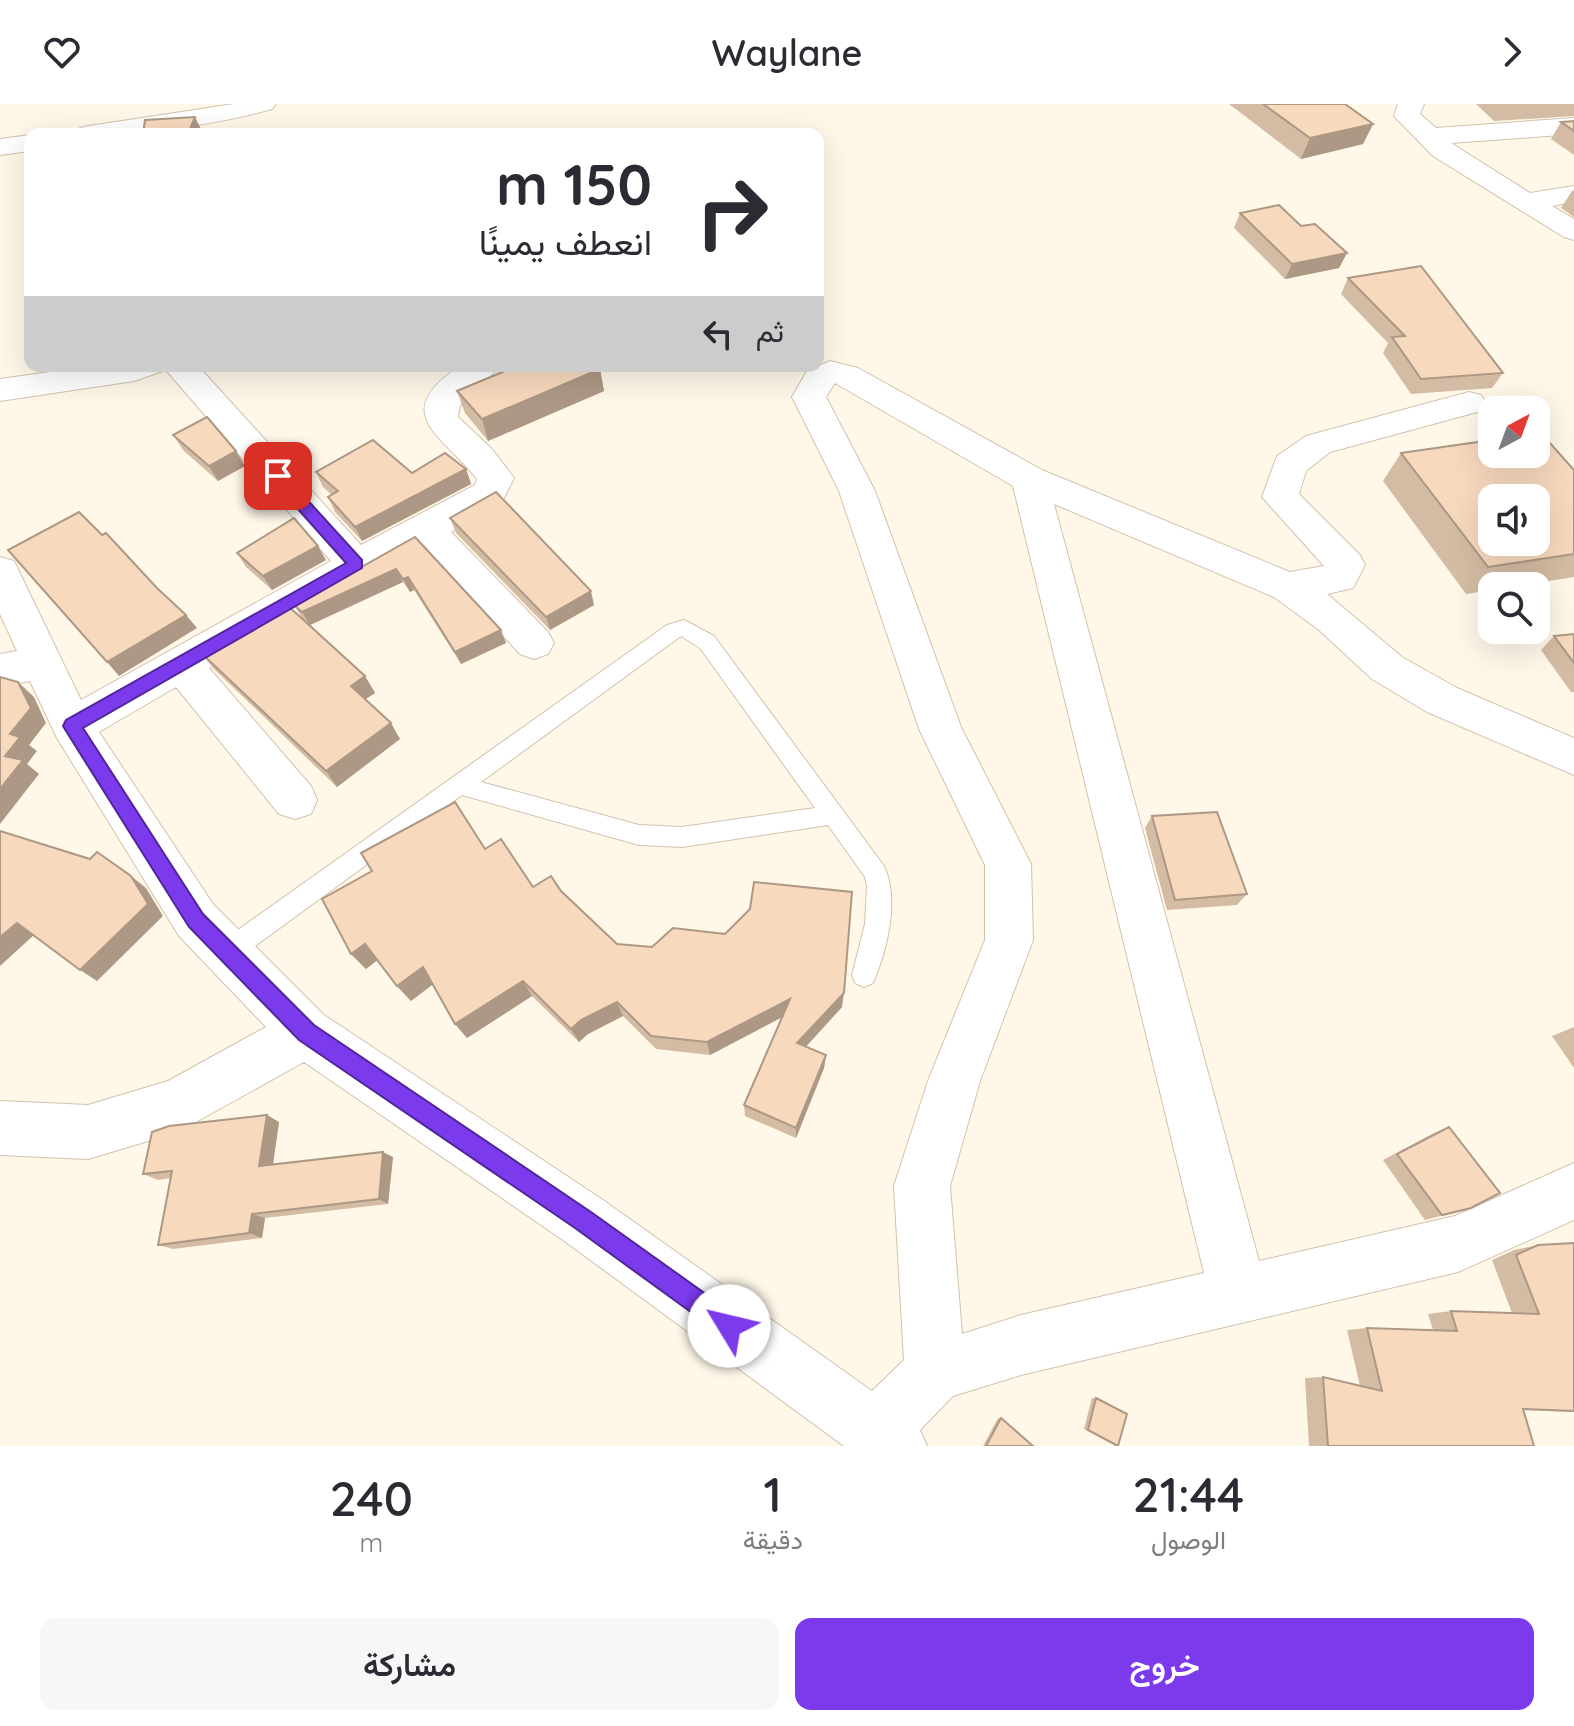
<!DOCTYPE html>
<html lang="ar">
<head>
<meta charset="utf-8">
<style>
  :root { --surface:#fff; --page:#f7f7f7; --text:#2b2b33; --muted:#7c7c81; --accent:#7c3aed }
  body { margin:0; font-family:Quicksand,Vazirmatn,sans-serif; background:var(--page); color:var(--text); direction:rtl; height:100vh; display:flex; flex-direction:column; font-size:30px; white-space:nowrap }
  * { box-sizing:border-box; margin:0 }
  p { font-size:26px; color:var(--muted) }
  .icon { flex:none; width:44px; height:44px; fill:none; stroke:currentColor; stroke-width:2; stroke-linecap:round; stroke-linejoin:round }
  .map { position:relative; height:1342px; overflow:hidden; direction:ltr }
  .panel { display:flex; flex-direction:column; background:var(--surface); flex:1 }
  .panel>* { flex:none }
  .guide { position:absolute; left:24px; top:24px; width:800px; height:244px; border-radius:16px; box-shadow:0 8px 32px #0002; direction:rtl; background:#fff; color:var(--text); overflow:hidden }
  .needle { width:52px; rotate:41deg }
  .tools { position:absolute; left:1478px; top:292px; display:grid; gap:16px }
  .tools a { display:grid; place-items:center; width:72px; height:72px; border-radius:16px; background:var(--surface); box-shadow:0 8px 32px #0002; font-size:40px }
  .pin { position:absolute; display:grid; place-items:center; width:68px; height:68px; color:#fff; margin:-34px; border-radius:16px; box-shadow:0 4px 12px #0006 }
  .me { position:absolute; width:88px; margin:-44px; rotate:306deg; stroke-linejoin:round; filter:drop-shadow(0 0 6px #0008) }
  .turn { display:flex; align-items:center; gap:28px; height:168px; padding:0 40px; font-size:36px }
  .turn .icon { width:104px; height:104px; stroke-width:2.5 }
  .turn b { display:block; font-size:56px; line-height:68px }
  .then { display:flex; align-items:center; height:76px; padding:0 40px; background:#0003; gap:16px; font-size:30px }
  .eta { display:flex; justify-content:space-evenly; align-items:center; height:136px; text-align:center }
  .eta b { font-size:48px; font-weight:600; line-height:56px }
  .cta { display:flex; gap:16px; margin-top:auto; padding:16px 40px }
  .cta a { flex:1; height:92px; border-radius:16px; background:var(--accent); color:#fff; font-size:32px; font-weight:600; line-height:92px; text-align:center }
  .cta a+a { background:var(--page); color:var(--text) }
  header { display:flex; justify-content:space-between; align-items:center; height:104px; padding:0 40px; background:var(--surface); font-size:36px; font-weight:600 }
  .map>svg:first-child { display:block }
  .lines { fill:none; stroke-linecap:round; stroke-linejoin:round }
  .service-casing { stroke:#d3c1ad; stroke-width:2 }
  .minor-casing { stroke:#d3c1ad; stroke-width:2 }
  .service { fill:#fff; fill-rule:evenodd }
  .minor { fill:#fff; fill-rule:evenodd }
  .wall { fill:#d4bba3 }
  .shaded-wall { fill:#ad9885 }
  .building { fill:#f7d9be; stroke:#ad9885; stroke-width:2; fill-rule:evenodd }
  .route { fill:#7c3aed; stroke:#51269a; stroke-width:2 }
</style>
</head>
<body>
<header><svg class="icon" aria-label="forward" viewBox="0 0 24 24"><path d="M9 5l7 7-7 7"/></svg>Waylane<svg class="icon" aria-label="heart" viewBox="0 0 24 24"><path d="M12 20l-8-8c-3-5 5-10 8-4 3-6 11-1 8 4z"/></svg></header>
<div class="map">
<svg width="1574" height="1342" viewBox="0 0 1574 1342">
  <rect width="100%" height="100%" fill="#fff8e9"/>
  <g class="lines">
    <!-- service casing -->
    <g class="service-casing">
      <path id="service" d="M 684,516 L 714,532 L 884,762 C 900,796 887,846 873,879 L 864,883 L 855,879 L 852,871 L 865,820 L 867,782 L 865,773 L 828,721 L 682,743 L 639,741 L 462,691 L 236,856 L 227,859 L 218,856 L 215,848 L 218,840 L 667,521 ZM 681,532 L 700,544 L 815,704 L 682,723 L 639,721 L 481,678 Z"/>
    </g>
    <!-- minor casing -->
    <g class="minor-casing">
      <g id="minor">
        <path d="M 234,0 L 276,0 L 272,5 C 207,23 143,30 76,30 L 80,24 L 89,22 Z"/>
        <polygon points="1398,0 1424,0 1420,10 1436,24 1574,14 1574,30 1451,39 1530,89 1574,82 1574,98 1552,102 1574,115 1574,136 1564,133 1433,52 1394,12"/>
        <polygon points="30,31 30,47 0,51 0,35"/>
        <path d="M 830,257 L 858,264 L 1042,366 L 1290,468 L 1324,462 L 1262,393 L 1277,352 L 1306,332 L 1469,288 L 1481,291 L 1486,299 L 1481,307 L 1330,348 L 1306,367 L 1299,390 L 1360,451 L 1365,461 L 1353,484 L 1327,490 L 1402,553 L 1457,584 L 1574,634 L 1574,671 L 1427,608 L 1372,575 L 1319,526 L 1274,493 L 1054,400 L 1259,1157 L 1455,1112 L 1574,1059 L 1574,1116 L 1458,1168 L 1021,1271 L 953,1292 L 920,1326 L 927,1342 L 844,1342 L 563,1136 L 304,958 L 178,1028 L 88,1055 L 0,1051 L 0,997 L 88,1001 L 168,977 L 266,923 L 179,832 L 57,634 L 30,577 L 0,582 L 0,550 L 17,547 L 0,510 L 0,453 L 14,457 L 81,596 L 331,457 L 166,266 L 134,277 L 0,297 L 0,275 L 93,262 L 198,262 L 361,441 L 475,381 L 477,375 C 444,332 387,310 460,262 L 499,262 C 486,282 460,285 458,313 L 492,345 L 514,374 L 502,398 L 451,428 L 548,528 L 554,539 L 548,550 L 534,555 L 520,550 L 421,443 L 209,564 L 311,682 L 317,696 L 311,710 L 295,715 L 279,710 L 176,583 L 99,628 L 213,800 L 324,911 L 603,1096 L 872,1287 L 904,1256 L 894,1082 L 928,977 L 985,836 L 985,761 L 919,625 L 839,387 L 792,293 L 807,267 ZM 835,279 L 1013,382 L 1204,1169 L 1021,1211 L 962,1230 L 950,1082 L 980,977 L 1033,836 L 1031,760 L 961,623 L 875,387 L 826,293 Z"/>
      </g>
    </g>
    <!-- service -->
    <use href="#service" class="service"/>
    <!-- minor -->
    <use href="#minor" class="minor"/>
  </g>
  <!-- wall -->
  <g class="wall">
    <polygon points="1229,0 1345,0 1373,20 1363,40 1301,55"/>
    <polygon points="1476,0 1574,0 1574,12 1494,17"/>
    <polygon points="1574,17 1574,51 1551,35 1561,18"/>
    <polygon points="1574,86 1574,113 1561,104 1572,87"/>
    <polygon points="1240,109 1301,122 1347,149 1339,164 1285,175 1234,124"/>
    <polygon points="1348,174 1503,269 1492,284 1411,290 1383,249 1388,239 1341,190"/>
    <polygon points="600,265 604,287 488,337 465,309 457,287"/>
    <polygon points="173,331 245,362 218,377 183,346"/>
    <polygon points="1401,349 1574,366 1574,473 1517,482 1492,482 1492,486 1466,490 1383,377"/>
    <polygon points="466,365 471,380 362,437 335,408 328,393 332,391 323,383 316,368 412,369"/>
    <polygon points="450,414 594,501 550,526 456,429"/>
    <polygon points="415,433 506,539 461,560 414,486 410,488 403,478 310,521 302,514 294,501"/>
    <polygon points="237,449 326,456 272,486 246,463"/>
    <polygon points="1574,530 1574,588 1571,588 1541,546 1554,532"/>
    <polygon points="200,548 365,572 375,589 366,595 400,635 337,683 214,565"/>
    <polygon points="1152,712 1247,790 1237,801 1167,806 1145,724"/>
    <polygon points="485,745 533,783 561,787 617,840 842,903 806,943 826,951 824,964 796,1034 745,1012 744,1001 782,913 710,951 656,945 623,912 588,930 579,938 532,892 467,934 455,920 433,880 411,897 397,882 377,856 366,865 351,850"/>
    <polygon points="1574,923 1574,964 1552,932"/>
    <polygon points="279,1018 273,1060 393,1053 388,1100 265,1114 262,1134 173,1145 158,1141 171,1074 158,1076 143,1070"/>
    <polygon points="1449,1023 1471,1104 1425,1116 1383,1056 1434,1029"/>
    <polygon points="1574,1139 1574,1308 1523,1306 1534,1342 1309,1342 1305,1274 1323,1273 1360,1282 1347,1226 1367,1224 1433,1226 1428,1210 1451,1207 1512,1209 1492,1156 1514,1146 1538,1141"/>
    <polygon points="1092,1294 1096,1294 1118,1342 1114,1341 1084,1325"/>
    <polygon points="998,1314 1001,1314 1033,1342 983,1342"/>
  </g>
  <!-- shaded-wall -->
  <g class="shaded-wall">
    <polygon points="195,13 202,27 201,30 188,30"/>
    <polygon points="1373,20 1363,40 1301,55 1310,34"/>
    <polygon points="1347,149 1339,164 1285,175 1292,160"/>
    <polygon points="600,265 604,287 488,337 482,315"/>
    <polygon points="236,347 245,362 218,377 209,362"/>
    <polygon points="466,365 471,380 362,437 355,423"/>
    <polygon points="318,442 326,456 272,486 263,472"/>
    <polygon points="396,465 403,478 310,521 302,508"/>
    <polygon points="408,473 414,486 410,488 403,475"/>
    <polygon points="591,487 594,501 550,526 546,513"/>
    <polygon points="186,511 197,524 119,572 107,558"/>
    <polygon points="501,526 506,539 461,560 455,548"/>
    <polygon points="365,572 375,589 361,598 351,582"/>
    <polygon points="18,578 34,593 46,619 29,641 37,647 27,660 39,670 0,720 0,685"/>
    <polygon points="391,619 400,635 337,683 326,667"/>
    <polygon points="131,772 146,784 163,812 97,877 80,866"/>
    <polygon points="17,819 35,830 0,862 0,833"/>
    <polygon points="365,840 379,855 366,865 351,850"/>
    <polygon points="423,863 436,878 411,897 397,882"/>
    <polygon points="523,877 532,892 467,934 455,920"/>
    <polygon points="844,889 842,903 797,952 797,939"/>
    <polygon points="790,895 790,909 710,951 707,938"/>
    <polygon points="617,898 623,912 588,930 579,938 571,925 581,916"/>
    <polygon points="826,951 824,964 796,1034 796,1024"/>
    <polygon points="267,1011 279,1018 272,1067 259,1062"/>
    <polygon points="383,1048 393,1053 388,1100 379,1095"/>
    <polygon points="252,1110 265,1114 262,1134 249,1129"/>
  </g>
  <!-- building -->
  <g class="building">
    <polygon points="1263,0 1345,0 1373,20 1310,34"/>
    <polygon points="195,13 188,30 143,30 145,16"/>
    <polygon points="1574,17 1574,27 1561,18"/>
    <polygon points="1279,101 1301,122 1315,120 1347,149 1292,160 1240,109"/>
    <polygon points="1421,162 1503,269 1421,275 1392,233 1405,232 1348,174"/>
    <polygon points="517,262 597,262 600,265 482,315 457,287"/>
    <polygon points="207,313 236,347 209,362 173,331"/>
    <path d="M 1536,330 L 1542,330 L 1574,366 L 1574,450 L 1488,463 L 1401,349 L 1492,336 L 1492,350 L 1536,350 ZM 1492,394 L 1536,394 L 1536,438 L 1492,438 Z"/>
    <polygon points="373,336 412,369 445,349 466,365 355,423 328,393 338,387 316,368"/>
    <polygon points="496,388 591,487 546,513 450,414"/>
    <polygon points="79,408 102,431 106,429 157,484 186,511 107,558 8,446"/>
    <polygon points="294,414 318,442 263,472 237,449"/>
    <polygon points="415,433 501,526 455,548 408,473 403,475 396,465 302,508 294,501"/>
    <polygon points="286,500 365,572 351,582 391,619 326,667 200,548"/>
    <polygon points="1574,530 1574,559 1554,532"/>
    <polygon points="0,573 18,578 31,604 10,630 20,633 5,652 23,656 0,685"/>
    <polygon points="455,698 485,745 501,735 533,783 551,772 561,787 617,840 652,843 673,824 725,830 750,805 754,778 852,788 844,889 797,939 826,951 796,1024 744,1001 790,895 707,938 651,932 617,898 581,916 571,925 523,877 455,920 423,863 397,882 365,840 351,850 322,795 372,767 361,749"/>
    <polygon points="1217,708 1247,790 1175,796 1152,712"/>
    <polygon points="0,727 90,755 97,748 131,772 148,800 80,866 17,819 0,833"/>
    <polygon points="267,1011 259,1062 383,1048 379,1095 252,1110 249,1129 158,1141 172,1067 143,1070 152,1028 169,1022"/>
    <polygon points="1449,1023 1500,1089 1471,1104 1442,1111 1397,1050"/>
    <polygon points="1574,1139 1574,1307 1523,1305 1534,1342 1328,1342 1323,1273 1382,1287 1367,1224 1457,1227 1451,1207 1539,1210 1516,1151 1538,1141"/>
    <polygon points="1096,1294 1127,1310 1118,1342 1088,1326"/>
    <polygon points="1001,1314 1033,1342 986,1342"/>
  </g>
  <!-- route -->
  <polygon class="route" points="278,367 283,369 362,456 362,464 83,624 203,810 314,921 591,1108 738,1213 742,1222 738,1230 729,1234 721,1230 575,1124 299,936 189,823 66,627 63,622 66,616 346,459 272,376 272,369"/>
</svg>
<div class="tools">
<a><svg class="needle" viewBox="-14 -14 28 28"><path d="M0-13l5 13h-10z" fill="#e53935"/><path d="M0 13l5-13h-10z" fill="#7c7c81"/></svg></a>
<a><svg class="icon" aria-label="sound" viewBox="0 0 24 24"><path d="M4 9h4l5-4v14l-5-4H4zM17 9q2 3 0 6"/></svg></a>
<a><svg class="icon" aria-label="search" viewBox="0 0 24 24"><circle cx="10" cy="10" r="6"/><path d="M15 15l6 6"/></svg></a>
</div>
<div class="pin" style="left:278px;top:372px;background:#d93025"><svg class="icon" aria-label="arrive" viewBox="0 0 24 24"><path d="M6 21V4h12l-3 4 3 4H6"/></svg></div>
<svg class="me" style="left:729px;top:1222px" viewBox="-20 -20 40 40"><circle r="19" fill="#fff"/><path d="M0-13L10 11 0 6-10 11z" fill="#7c3aed"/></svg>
<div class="guide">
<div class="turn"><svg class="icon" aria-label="right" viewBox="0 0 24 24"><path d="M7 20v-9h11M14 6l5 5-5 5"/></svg><div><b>150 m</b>انعطف يمينًا</div></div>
<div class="then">ثم<svg class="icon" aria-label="left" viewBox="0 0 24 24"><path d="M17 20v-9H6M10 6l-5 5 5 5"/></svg></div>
</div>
</div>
<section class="panel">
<div class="eta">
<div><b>21:44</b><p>الوصول</p></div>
<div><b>1</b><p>دقيقة</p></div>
<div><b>240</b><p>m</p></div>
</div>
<div class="cta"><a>خروج</a><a>مشاركة</a></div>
</section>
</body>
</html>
